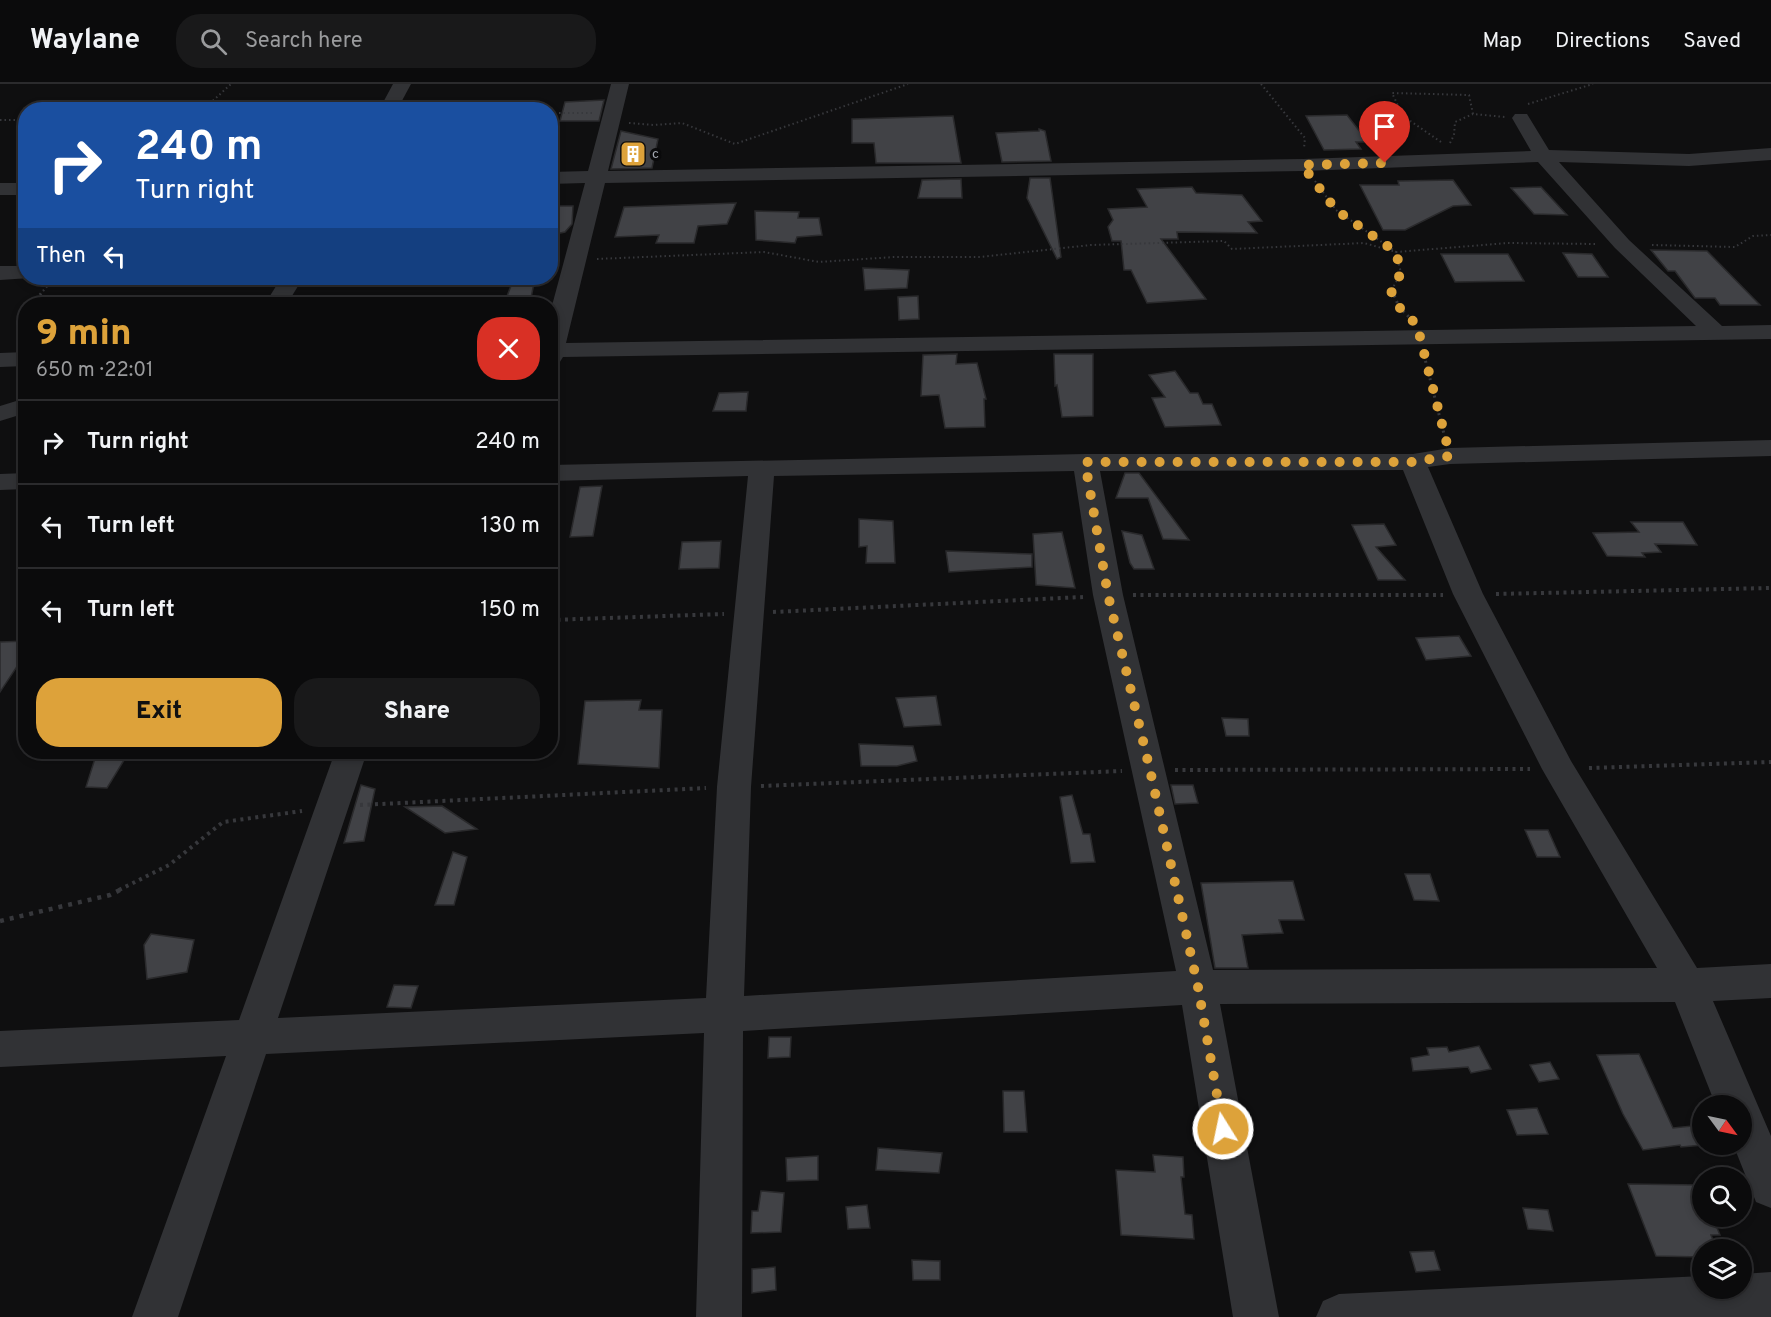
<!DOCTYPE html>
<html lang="en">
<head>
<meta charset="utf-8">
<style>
  :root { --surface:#0b0b0c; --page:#19191a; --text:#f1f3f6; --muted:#9a9b9d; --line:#2b2b2d; --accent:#dda23a }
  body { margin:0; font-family:Overpass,sans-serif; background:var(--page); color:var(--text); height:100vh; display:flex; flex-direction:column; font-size:22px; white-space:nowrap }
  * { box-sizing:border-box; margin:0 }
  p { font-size:20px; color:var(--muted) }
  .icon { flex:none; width:33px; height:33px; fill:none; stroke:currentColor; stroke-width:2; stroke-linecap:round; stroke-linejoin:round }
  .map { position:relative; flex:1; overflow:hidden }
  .drawer { position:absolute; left:18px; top:213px; width:540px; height:462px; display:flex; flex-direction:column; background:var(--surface); border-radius:24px; box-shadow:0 3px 9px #0003,0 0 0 2px var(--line) }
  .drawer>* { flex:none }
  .banner { position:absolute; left:18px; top:18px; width:540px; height:183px; border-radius:24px; box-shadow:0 3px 9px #0003,0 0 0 2px var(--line); background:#1a4fa0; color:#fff; overflow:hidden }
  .needle { width:39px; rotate:123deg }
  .tools { position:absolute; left:1692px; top:1011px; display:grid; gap:12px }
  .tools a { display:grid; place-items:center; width:60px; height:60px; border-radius:50%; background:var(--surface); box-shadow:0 3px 9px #0003,0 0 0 2px var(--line); font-size:30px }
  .pin { position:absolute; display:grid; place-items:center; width:51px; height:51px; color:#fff; margin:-62px -26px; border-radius:50% 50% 50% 0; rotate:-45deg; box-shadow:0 0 6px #0007 }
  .pin .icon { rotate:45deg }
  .me { position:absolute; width:66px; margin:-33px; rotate:350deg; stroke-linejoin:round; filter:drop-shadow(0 0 4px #0008) }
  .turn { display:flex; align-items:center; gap:21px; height:126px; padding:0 18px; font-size:27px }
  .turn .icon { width:78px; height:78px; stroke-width:2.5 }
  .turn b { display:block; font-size:42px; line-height:51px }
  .then { display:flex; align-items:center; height:57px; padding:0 18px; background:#0003; gap:12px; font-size:22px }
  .round { display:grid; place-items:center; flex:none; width:63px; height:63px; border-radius:24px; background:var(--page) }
  .headline { display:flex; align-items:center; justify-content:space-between; height:102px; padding:0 18px }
  h1 { font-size:36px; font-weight:800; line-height:45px; color:var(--accent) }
  .cta { display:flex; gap:12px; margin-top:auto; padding:12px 18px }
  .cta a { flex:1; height:69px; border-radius:24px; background:var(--accent); color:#111; font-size:24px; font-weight:800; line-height:69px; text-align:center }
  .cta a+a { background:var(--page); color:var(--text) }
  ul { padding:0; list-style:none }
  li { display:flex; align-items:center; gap:18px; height:84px; padding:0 18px; border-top:2px solid var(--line) }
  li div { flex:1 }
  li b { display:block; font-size:22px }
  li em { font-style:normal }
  header { display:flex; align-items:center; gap:36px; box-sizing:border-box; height:84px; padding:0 30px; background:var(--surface); border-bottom:2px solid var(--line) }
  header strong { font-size:28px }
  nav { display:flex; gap:33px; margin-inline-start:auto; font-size:21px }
  .search { width:420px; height:54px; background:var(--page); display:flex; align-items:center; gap:15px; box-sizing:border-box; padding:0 21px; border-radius:24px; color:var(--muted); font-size:22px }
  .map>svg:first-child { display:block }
  .building { fill:#414246; stroke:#2a2a2c; stroke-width:1.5 }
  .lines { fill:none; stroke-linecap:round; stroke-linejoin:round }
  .path-far3 { stroke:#37383c; stroke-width:2; stroke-dasharray:1.5 3; stroke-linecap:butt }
  .path-far2 { stroke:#37383c; stroke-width:3; stroke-dasharray:2 4; stroke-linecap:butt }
  .path-far1 { stroke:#37383c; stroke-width:4; stroke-dasharray:3 4.5; stroke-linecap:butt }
  .path { stroke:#37383c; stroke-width:4.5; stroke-dasharray:4 6; stroke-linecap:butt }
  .minor { fill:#313235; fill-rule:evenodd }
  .route { stroke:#dda23a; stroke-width:10; stroke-dasharray:0 18 }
  .labels { text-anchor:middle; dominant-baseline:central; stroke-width:6; stroke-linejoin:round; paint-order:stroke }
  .far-poi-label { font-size:14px; fill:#a2a7b0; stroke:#0a0a0b; text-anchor:start }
</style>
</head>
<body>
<header>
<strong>Waylane</strong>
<div class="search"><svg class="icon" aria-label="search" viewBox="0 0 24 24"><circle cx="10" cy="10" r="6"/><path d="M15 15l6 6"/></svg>Search here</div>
<nav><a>Map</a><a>Directions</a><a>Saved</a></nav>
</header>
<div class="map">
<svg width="1771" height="1233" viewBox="0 0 1771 1233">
  <rect width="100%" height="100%" fill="#0f0f10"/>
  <!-- building -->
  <g class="building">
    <polygon points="604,16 599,37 560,37 565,18"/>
    <polygon points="1347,31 1368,58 1356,58 1361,65 1324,66 1306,32"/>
    <polygon points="953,32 961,79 876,79 874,59 852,59 852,35"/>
    <polygon points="1039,45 1045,47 1051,77 1002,78 996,49 1039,47"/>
    <polygon points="621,47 658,55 652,84 611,85"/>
    <polygon points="1030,94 1050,94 1061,173 1057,175 1027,114"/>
    <polygon points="961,95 962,114 918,114 922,96"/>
    <polygon points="1453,96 1471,121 1453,122 1405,146 1383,146 1360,101 1399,101 1398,97"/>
    <polygon points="1192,103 1196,109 1242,111 1262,137 1248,138 1257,149 1177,148 1178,155 1161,155 1206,215 1147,219 1131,186 1124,186 1121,157 1112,157 1108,143 1113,136 1108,125 1147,123 1137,105"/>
    <polygon points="1541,103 1567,131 1534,130 1511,104"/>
    <polygon points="736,119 727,140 698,142 694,159 656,159 659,151 615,153 624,123"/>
    <polygon points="550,122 573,122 572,140 565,148 550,151"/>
    <polygon points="755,127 799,128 798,134 819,134 822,151 797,153 795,159 756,156"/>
    <polygon points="1651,166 1707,167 1760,221 1720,221 1715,214 1695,214 1675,187 1668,187"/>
    <polygon points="1563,169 1592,170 1608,193 1578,193"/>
    <polygon points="1441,170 1508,170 1524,197 1455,198"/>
    <polygon points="863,184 909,186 907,204 865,206"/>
    <polygon points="514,194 535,194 530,219 504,220"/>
    <polygon points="918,212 919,235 899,236 898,213"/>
    <polygon points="957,270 956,280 977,279 986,315 984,315 985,343 945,344 939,311 921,312 923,271"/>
    <polygon points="1054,270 1093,270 1093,332 1062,333 1057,301 1055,302"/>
    <polygon points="1175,287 1190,309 1198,309 1203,320 1212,320 1221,341 1165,343 1152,314 1165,313 1149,291"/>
    <polygon points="748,308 746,327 713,327 719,309"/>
    <polygon points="1125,389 1139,389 1189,456 1163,455 1148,414 1116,414"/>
    <polygon points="602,402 593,452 570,453 580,403"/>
    <polygon points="859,435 893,437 895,479 866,479 867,462 859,463"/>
    <polygon points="1631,438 1683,438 1697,461 1655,460 1661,468 1642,469 1645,473 1607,472 1593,449 1639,448"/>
    <polygon points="1384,440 1396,461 1376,463 1405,496 1378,496 1352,441"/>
    <polygon points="1122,447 1142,451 1154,485 1134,485 1130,479"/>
    <polygon points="1062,448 1075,504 1036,501 1033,450"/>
    <polygon points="721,457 719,484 679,485 682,458"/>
    <polygon points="946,467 1032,470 1032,483 949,488"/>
    <polygon points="1459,552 1471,572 1426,576 1416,554"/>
    <polygon points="26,557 26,569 0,608 0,558"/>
    <polygon points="936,612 941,641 904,643 896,614"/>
    <polygon points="641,616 639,626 662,626 659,684 578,680 585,617"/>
    <polygon points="1222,634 1248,635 1249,652 1226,652"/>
    <polygon points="859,660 913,662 917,677 897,682 861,682"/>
    <polygon points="97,668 129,668 107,704 86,703"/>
    <polygon points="361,701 375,705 364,757 344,759"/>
    <polygon points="1171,701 1193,701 1198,719 1175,720"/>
    <polygon points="1072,711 1083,750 1090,750 1095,778 1071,779 1060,713"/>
    <polygon points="442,722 477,745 445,749 405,723"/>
    <polygon points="1525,746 1548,746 1560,773 1537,773"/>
    <polygon points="453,768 467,773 454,821 435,821"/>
    <polygon points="1405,790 1430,790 1439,817 1414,816"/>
    <polygon points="1293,797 1304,836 1279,836 1283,849 1242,851 1248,884 1215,884 1201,799"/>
    <polygon points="151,850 194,856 187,888 147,895 144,861"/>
    <polygon points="394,901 418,902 411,924 387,923"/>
    <polygon points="769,953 791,953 790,973 768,974"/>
    <polygon points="1479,962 1491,985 1471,989 1468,983 1413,987 1411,974 1429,971 1427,964 1447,963 1449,968"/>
    <polygon points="1639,970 1673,1044 1702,1041 1703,1061 1681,1063 1680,1061 1643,1066 1623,1030 1597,971"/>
    <polygon points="1550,978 1559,995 1539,998 1530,981"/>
    <polygon points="1003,1007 1024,1007 1027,1048 1004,1048"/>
    <polygon points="1537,1024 1548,1050 1517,1051 1507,1026"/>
    <polygon points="878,1064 942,1069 939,1089 876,1086"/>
    <polygon points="1153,1071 1183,1073 1184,1093 1181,1093 1185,1130 1192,1131 1194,1155 1121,1151 1116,1086 1155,1088"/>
    <polygon points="818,1072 818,1096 787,1097 786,1074"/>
    <polygon points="1628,1100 1699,1101 1702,1110 1702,1132 1712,1132 1720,1151 1711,1151 1717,1166 1702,1166 1702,1173 1656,1172"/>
    <polygon points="761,1107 784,1109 781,1148 751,1149 752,1127 758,1127"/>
    <polygon points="867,1121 870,1144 848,1145 846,1123"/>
    <polygon points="1523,1124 1548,1126 1553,1147 1528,1145"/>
    <polygon points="1434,1167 1440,1186 1416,1188 1410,1168"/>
    <polygon points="912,1176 940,1177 940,1196 913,1196"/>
    <polygon points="775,1183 776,1206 752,1209 752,1185"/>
  </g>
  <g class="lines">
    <!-- path-far3 -->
    <g class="path-far3">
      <polyline points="1261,0 1305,54 1304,64"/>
      <polyline points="1528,20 1593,0"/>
      <polyline points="203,26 231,0"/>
      <polyline points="550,29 593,29"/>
      <polyline points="0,36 26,36"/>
      <polyline points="629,39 654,41 682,39 735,60 908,0"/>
      <polyline points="1441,58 1403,32 1392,9 1469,11 1473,30 1505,33"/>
      <polyline points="1450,59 1454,51 1455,38 1473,30"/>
      <polyline points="1315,97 1336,126 1396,168 1401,189 1391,207"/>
      <polyline points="1652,161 1735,163 1753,152 1771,151"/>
      <polyline points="597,175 764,168 819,178 894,173 980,173 1091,161 1224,157 1232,165 1364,159 1396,168 1508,159 1596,160"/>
      <polyline points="43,207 55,194"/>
    </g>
    <!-- path-far2 -->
    <g class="path-far2">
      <polyline points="1392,206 1399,223 1412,236"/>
      <polyline points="32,220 44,206"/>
      <polyline points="25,257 19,236 26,228"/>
      <polyline points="1424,271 1445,354"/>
    </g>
    <!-- path-far1 -->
    <g class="path-far1">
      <polyline points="1496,510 1771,504"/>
      <polyline points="1133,511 1443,511"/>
      <polyline points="773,528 1083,513"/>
      <polyline points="550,536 724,530"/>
      <polyline points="1589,684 1771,678"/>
      <polyline points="1175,686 1530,685"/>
      <polyline points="761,702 1122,687"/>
      <polyline points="360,721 706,704"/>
      <polyline points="119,806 169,781 223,738 302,727"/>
    </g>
    <!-- path -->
    <polyline class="path" points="0,837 110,811 122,805"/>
    <!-- minor -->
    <g class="minor">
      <polygon points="393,0 411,0 397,26 379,26"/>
      <path d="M 611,0 L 629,0 L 608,87 L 1303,75 L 1531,67 L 1512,34 L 1515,30 L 1527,30 L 1549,66 L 1689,70 L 1771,64 L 1771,76 L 1689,82 L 1559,78 L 1629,156 L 1722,242 L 1771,241 L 1771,255 L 563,273 L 558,281 L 550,283 L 550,229 L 585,99 L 550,100 L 550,88 L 588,87 ZM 1538,78 L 1615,164 L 1696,242 L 566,259 L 605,99 L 1303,87 Z"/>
      <rect x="0" y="99" width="26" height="12"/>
      <polygon points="0,182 26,182 26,194 30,194 0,196"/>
      <polygon points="281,194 303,194 287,220 265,220"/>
      <polygon points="26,268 26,282 0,283 0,269"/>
      <polygon points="26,314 26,329 0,337 0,322"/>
      <path d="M 1771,356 L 1771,372 L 1450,380 L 1428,383 L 1483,510 L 1571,677 L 1697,884 L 1771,880 L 1771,914 L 1713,917 L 1771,1052 L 1771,1124 L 1756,1118 L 1733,1060 L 1742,1060 L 1742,1022 L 1716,1022 L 1675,918 L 1220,920 L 1279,1233 L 1233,1233 L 1182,921 L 743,947 L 742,1233 L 696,1233 L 704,949 L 266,970 L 178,1233 L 132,1233 L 226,972 L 0,983 L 0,947 L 239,936 L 335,668 L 367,668 L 278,934 L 706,914 L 717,703 L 748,392 L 550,397 L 550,381 L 1085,370 L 1413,370 L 1450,364 ZM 1403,386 L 1453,510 L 1542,685 L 1657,884 L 1213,886 L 1123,511 L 1100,387 ZM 1074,387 L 1093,511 L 1176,887 L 744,912 L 751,703 L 774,392 Z"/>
      <polygon points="26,389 26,405 0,406 0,390"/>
      <polygon points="1771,1188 1771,1233 1316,1233 1323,1217 1339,1210 1702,1192 1702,1204 1742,1204 1742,1190"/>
    </g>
  </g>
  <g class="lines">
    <!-- route -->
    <polyline class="route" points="1223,1045 1198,903 1150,686 1108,511 1085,378 1413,378 1450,372 1417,241 1399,223 1391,207 1401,189 1396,168 1336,126 1302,81 1385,79"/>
  </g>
  <!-- icons -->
  <defs>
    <g id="building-square" transform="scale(1.35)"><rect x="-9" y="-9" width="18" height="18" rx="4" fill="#dda23a" stroke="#0a0a0b"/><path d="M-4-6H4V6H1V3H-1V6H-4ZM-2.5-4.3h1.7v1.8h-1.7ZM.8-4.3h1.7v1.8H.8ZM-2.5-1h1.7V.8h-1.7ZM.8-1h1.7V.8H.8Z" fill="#fff"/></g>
  </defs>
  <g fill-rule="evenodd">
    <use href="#building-square" x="633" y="70"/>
  </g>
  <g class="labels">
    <!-- far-poi labels -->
    <g class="far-poi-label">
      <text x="652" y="70">c</text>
    </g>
  </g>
</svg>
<div class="tools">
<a><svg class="needle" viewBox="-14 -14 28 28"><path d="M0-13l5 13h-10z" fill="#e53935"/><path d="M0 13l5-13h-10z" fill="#9a9b9d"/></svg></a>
<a><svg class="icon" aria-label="search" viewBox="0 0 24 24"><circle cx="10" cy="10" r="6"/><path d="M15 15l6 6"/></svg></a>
<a><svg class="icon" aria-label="layers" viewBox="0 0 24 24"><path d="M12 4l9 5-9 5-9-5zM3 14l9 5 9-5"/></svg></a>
</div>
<div class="pin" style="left:1385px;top:79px;background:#d93025"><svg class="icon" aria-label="arrive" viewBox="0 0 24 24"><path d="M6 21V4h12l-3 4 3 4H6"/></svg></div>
<svg class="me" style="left:1223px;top:1045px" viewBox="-20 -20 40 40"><circle r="17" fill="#dda23a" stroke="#fff" stroke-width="3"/><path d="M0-11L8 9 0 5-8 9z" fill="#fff"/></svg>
<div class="banner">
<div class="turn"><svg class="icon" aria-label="right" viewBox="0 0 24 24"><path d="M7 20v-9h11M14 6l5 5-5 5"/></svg><div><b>240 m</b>Turn right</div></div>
<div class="then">Then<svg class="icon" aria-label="left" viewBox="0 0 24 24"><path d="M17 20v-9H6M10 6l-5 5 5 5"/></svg></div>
</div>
<section class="drawer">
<div class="headline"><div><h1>9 min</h1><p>650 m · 22:01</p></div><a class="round" style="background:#d93025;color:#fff"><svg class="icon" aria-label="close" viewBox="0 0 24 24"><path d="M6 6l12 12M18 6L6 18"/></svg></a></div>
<ul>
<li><svg class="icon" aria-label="right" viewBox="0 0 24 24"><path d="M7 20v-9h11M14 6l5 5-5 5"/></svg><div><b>Turn right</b></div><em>240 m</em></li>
<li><svg class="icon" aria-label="left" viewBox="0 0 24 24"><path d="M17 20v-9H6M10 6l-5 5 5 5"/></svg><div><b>Turn left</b></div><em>130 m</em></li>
<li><svg class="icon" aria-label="left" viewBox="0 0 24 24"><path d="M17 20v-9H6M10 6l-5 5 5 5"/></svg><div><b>Turn left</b></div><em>150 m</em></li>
</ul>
<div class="cta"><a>Exit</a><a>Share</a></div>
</section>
</div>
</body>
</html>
